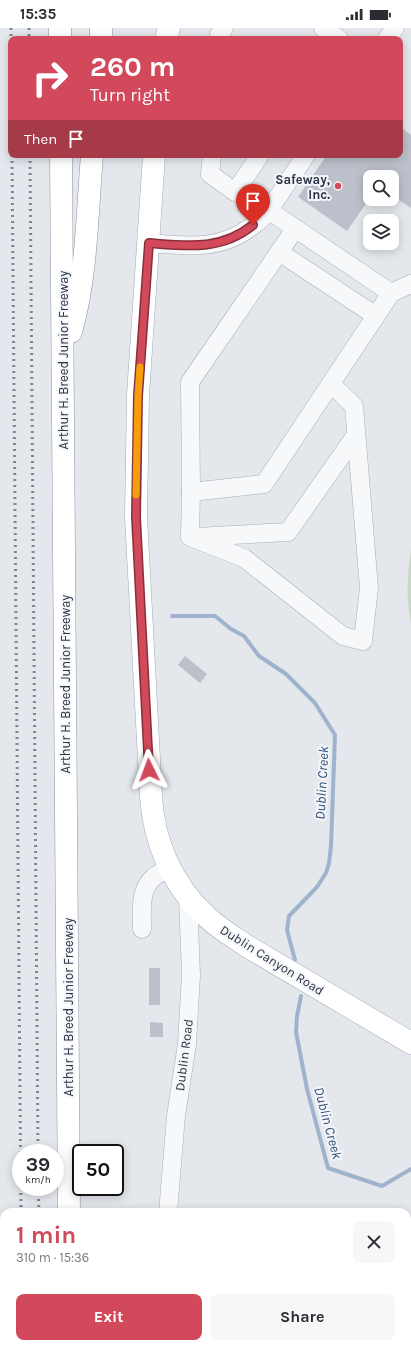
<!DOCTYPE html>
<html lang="en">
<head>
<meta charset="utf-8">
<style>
  :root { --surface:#fff; --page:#f7f7f7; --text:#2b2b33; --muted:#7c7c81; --accent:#d1495b }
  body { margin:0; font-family:Karla,sans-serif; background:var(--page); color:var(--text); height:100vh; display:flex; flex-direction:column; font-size:15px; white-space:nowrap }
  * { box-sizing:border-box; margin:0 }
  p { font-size:13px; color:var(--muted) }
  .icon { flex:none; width:22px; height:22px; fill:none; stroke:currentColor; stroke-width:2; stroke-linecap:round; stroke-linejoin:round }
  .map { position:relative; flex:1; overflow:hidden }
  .side { position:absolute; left:0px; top:1180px; width:411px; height:140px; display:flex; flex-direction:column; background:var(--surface); border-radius:12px 12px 0 0; box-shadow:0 2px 10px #0003 }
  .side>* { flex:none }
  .top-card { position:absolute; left:8px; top:8px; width:395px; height:122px; border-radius:8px; box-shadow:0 2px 10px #0003; background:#d1495b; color:#fff; overflow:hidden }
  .buttons { position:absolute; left:363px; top:142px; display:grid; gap:8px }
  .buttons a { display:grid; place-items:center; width:36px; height:36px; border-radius:8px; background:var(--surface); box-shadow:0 2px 10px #0003; font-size:20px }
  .speed { position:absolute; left:12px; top:1116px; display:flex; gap:8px; font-size:20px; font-weight:700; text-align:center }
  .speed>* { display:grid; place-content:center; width:52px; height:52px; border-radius:50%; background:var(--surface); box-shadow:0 2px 10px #0003; line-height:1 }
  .speed small { font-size:10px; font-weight:400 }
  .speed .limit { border:2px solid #111; border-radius:6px; background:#fff; color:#111 }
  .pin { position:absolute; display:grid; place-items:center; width:34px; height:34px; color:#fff; margin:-41px -17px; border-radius:50% 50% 50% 0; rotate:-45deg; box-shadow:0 0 4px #0007 }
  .pin .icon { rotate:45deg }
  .me { position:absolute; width:44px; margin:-22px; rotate:357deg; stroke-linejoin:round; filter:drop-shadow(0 0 3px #0008) }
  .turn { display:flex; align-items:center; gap:14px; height:84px; padding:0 16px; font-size:18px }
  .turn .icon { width:52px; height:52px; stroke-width:2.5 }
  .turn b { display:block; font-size:28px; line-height:34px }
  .then { display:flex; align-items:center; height:38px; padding:0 16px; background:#0003; gap:8px; font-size:15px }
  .round { display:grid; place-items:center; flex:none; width:42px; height:42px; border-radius:8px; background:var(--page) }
  .summary { display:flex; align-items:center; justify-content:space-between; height:68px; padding:0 16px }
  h1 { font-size:24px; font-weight:700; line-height:30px; color:var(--accent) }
  .cta { display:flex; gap:8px; margin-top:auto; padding:8px 16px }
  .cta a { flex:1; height:46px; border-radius:8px; background:var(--accent); color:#fff; font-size:16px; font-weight:700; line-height:46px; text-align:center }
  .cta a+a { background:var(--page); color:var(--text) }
  .status { display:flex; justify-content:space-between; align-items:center; height:28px; padding:0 20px; background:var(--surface); direction:ltr }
  .status svg { height:11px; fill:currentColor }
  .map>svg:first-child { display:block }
  .green { fill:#c9d6c5 }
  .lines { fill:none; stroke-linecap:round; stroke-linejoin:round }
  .stream { stroke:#9fb4cc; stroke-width:4 }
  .building { fill:#bbc0ca }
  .minor-casing { stroke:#a9aeb7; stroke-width:19 }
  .major-casing { stroke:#a3abb8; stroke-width:23 }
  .highway-casing { stroke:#8b94a3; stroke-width:23 }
  .minor { stroke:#f7f8fa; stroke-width:18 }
  .major { stroke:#fff; stroke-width:22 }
  .highway { stroke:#fff; stroke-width:22 }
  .rail { stroke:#7d8696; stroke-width:3; stroke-dasharray:2 4; stroke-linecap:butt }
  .route-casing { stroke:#882f3b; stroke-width:10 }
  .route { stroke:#d1495b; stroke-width:7 }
  .slow { stroke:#f59e0b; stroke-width:7 }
  .poi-dot { fill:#d1495b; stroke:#f4f6f9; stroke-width:1.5 }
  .labels { text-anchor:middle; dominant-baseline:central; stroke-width:4; stroke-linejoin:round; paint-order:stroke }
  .poi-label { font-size:13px; font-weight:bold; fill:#2b3445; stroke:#f4f6f9; text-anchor:end }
  .street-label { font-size:13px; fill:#2b3445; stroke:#f4f6f9 }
  .water-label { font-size:14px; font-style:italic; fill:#34527a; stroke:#f4f6f9 }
</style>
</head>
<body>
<div class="status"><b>15:35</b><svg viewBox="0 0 49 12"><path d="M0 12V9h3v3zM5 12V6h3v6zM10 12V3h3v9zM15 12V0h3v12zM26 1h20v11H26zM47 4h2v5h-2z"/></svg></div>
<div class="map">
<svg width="411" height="1320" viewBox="0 0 411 1320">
  <rect width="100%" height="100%" fill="#e4e7ec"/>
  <!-- green -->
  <path class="green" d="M 411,522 L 411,595 C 406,568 407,549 411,522 Z"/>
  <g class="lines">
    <!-- stream -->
    <g class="stream">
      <polyline points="172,588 215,588 231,601 244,608 259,628 286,646 315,675 335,707 331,818 329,835 326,845 317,859 289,888 287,902 295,932"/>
      <polyline points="301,968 297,988 296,1004 307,1061 328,1140 382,1158 411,1141"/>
    </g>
  </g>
  <!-- building -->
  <g class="building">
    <polygon points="400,99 411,107 411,180 392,167 392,149 370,149 370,170 347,203 298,169 327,127 400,127"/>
    <polygon points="185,628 207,646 200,655 178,637"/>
    <rect x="149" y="940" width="11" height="37"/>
    <polygon points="150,994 163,995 163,1009 150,1009"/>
  </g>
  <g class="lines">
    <!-- minor casing -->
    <g class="minor-casing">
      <g id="minor">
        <polyline points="323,0 339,11"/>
        <polyline points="219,11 219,7 224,0"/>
        <polyline points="387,11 395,0"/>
        <polyline points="212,127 210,146 235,164 260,127"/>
        <polyline points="268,182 391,265 411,256"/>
        <polyline points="295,201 190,354 191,464 264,456 391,265"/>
        <path d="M 149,215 C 186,218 221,223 252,198 C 256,195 261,192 264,188 C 279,169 292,147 306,127"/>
        <polyline points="279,224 376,288"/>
        <polyline points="191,464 190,509 244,530 343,608 363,613 369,560 354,378 331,356"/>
        <polyline points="196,509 288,504 356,407"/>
        <path d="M 142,901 C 142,885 139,862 153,850 C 157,846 164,843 169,839"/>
        <polyline points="168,1184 176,1088 187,1016 191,947 188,869"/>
        <polyline points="161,1320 161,1316"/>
      </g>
    </g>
    <!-- major casing -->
    <g class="major-casing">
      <g id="major">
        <polyline points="166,11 169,0"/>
        <path d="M 154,127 L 138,367 L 136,489 L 151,769 C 154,814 172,857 206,888 C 217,899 232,908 245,917 L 411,1015"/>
      </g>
    </g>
    <!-- highway casing -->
    <g class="highway-casing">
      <g id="highway">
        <polyline points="60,0 60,11"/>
        <polyline points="101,11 101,0"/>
        <polyline points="61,127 69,1184"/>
        <path d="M 71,304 C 87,247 87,186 92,127"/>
        <polyline points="70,1316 70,1320"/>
      </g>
    </g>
    <!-- minor -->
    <use href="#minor" class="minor"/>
    <!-- major -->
    <use href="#major" class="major"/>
    <!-- highway -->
    <use href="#highway" class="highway"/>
    <!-- rail -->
    <g class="rail">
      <polyline points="11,0 11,11"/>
      <polyline points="29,0 29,11"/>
      <polyline points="12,127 21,1184"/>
      <polyline points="30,127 38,1125"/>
      <polyline points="38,1159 39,1184"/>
      <polyline points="22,1316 22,1320"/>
      <polyline points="40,1316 40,1320"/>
    </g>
  </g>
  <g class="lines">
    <!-- route casing -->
    <g class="route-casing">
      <path id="route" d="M 149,742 L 136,489 L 138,368 L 149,215 C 187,218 221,223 253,197"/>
    </g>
    <!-- route -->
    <use href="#route" class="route"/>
    <!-- slow -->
    <polyline class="slow" points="136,467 138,368 140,339"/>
  </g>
  <!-- markers -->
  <circle class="poi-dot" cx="338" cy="158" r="4"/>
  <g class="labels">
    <!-- poi labels -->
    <g class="poi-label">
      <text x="330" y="151">Safeway,<tspan x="330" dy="15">Inc.</tspan></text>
    </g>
    <!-- street labels -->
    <g class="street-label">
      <text transform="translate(63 332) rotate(-90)">Arthur H. Breed Junior Freeway</text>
      <text transform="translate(65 656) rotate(-90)">Arthur H. Breed Junior Freeway</text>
      <text transform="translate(272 932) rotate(32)">Dublin Canyon Road</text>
      <text transform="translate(68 979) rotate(-90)">Arthur H. Breed Junior Freeway</text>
      <text transform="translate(184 1027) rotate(-83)">Dublin Road</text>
    </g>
    <!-- water labels -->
    <g class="water-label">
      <text transform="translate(322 755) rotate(-87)">Dublin Creek</text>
      <text transform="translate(328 1095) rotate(75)">Dublin Creek</text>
    </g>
  </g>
</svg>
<div class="buttons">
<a><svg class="icon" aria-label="search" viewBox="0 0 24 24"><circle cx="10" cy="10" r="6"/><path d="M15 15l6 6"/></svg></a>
<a><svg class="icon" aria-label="layers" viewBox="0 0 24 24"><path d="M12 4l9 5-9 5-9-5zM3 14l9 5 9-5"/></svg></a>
</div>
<div class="speed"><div>39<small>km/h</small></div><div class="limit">50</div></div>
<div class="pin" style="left:253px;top:197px;background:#d93025"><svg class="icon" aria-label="arrive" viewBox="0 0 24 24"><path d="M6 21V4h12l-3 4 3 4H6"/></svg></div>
<svg class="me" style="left:149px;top:742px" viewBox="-20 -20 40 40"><path d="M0-17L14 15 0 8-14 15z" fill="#d1495b" stroke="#fff" stroke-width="4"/></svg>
<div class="top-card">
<div class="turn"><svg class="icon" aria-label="right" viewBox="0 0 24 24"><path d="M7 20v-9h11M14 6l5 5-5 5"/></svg><div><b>260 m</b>Turn right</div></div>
<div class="then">Then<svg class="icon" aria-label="arrive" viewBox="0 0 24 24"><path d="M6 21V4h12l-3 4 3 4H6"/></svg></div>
</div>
<section class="side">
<div class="summary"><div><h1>1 min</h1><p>310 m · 15:36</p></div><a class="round"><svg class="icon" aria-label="close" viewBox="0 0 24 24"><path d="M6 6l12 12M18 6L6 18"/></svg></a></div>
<div class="cta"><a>Exit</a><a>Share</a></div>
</section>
</div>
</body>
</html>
